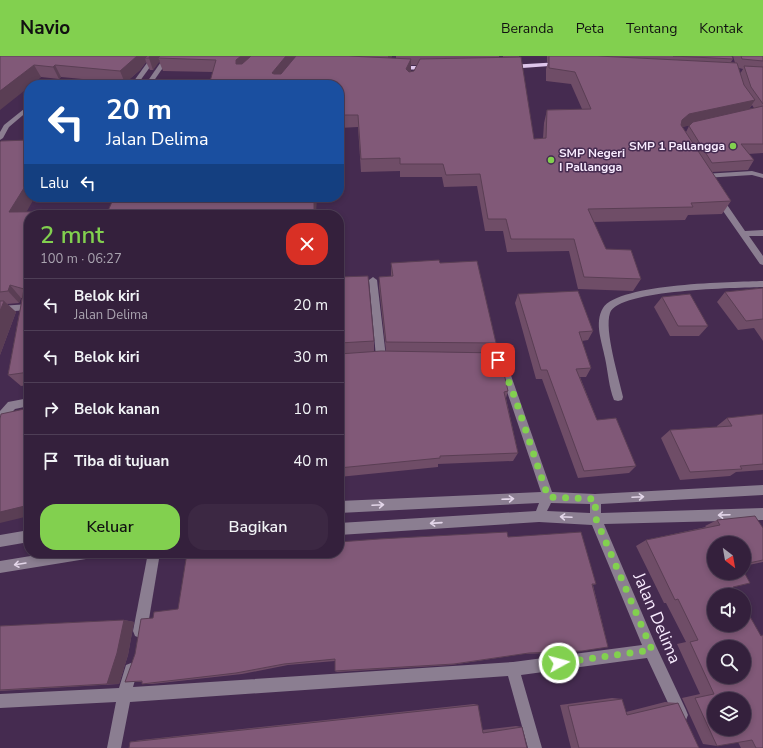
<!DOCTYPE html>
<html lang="id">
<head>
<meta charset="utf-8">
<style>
  :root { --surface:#34203c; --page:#3c2843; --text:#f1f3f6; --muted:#a9a3af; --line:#4e3e56; --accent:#82d04f }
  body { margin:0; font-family:"Nunito Sans",sans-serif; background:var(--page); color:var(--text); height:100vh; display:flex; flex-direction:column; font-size:15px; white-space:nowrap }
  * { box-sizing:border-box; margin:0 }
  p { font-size:13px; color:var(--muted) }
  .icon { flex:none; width:22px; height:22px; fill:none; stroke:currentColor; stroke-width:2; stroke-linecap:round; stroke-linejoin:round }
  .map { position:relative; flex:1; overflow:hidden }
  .details { position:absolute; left:24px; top:154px; width:320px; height:348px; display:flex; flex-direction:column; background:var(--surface); border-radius:16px; box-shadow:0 2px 6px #0003,0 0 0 1px var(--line) }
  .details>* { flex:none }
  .top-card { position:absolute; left:24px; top:24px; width:320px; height:122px; border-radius:16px; box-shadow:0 2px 6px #0003,0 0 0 1px var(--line); background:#1a4fa0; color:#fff; overflow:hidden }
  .needle { width:26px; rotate:149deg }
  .buttons { position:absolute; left:707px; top:480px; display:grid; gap:8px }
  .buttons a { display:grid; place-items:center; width:44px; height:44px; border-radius:50%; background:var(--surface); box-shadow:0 2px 6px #0003,0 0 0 1px var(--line); font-size:20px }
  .pin { position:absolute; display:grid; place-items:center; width:34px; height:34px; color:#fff; margin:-17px; border-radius:8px; box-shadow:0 2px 6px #0006 }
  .me { position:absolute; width:44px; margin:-22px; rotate:83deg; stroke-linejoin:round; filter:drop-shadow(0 0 3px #0008) }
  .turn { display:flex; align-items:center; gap:14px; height:84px; padding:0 16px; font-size:18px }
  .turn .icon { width:52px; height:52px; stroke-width:2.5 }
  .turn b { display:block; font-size:28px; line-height:34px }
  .then { display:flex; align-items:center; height:38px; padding:0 16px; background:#0003; gap:8px; font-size:15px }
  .round { display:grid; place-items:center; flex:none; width:42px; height:42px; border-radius:16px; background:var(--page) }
  .overview { display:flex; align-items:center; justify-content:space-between; height:68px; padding:0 16px }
  h1 { font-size:24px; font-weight:600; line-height:30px; color:var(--accent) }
  .cta { display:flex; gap:8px; margin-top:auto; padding:8px 16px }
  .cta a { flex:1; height:46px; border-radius:16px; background:var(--accent); color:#111; font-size:16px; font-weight:600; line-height:46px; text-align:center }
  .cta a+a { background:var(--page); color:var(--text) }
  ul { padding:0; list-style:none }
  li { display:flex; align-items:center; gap:12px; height:52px; padding:0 16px; border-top:1px solid var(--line) }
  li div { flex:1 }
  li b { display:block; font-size:15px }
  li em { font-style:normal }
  header { display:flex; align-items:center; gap:24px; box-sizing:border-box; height:56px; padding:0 20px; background:var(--accent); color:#111 }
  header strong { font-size:19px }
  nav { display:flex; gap:22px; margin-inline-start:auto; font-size:14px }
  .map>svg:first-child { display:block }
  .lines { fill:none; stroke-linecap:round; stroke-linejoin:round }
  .minor { fill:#8b7e91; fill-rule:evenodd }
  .major { fill:#dec5eb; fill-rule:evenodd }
  .wall { fill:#6f4d67; fill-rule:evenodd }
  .shaded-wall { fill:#5a3e54 }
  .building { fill:#815978; stroke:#5a3e54; fill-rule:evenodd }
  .oneway { stroke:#e3d6e9 }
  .route { stroke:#82d04f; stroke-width:7; stroke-dasharray:0 12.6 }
  .poi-dot { fill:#82d04f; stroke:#452b50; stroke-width:1.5 }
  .labels { text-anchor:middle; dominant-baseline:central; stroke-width:3; stroke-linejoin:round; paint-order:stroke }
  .far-poi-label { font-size:12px; font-weight:bold; fill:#f9ecff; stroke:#452b50; text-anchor:end }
  .near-street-label { font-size:17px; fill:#f9ecff; stroke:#452b50 }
</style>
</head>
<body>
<header>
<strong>Navio</strong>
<nav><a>Beranda</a><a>Peta</a><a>Tentang</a><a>Kontak</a></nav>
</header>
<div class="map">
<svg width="763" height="692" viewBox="0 0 763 692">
  <rect width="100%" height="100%" fill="#452b50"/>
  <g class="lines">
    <!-- minor -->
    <g class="minor">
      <polygon points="152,0 158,0 137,29 131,29"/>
      <polygon points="165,0 171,0 151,29 145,29"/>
      <polygon points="29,49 29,54 9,71 3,82 0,84 0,76 4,69"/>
      <polygon points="752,115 763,118 763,122 752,119 704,122 701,120 704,118"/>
      <polygon points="715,140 721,140 745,175 763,174 763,180 749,180 763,200 763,209 760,208 714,142"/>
      <polygon points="373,221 377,224 386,301 384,304 378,304 376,301 369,224"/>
      <path d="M 763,225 L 763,231 C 738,232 619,233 610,257 C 604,274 619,322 623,341 L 622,344 L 618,345 L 614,344 C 609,332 608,316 605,302 C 602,286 594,267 603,252 C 619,227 734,226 763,225 Z"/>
      <polygon points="29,248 29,254 0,256 0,250"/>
      <path d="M 493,298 L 501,301 L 508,311 L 552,436 L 595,438 L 763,429 L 763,439 L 601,448 L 601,457 L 763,452 L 763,464 L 604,468 L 656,590 L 686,654 L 688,659 L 686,664 L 681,666 L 676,664 L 647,602 L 521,619 L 542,692 L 528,692 L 508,620 L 130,646 L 121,692 L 107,692 L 116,646 L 0,652 L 0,638 L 119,632 L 126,609 L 131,607 L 136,609 L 138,614 L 133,631 L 513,606 L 642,589 L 592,469 L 539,466 L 339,479 L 339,467 L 536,455 L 539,447 L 339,457 L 339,445 L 541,436 L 499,312 L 495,307 L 490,305 L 488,302 L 490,299 ZM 551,447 L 590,448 L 590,457 L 547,455 Z"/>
      <polygon points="29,342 29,350 15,353 4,365 0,366 0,355 8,346"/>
      <polygon points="29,474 29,486 0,491 0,479"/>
      <polygon points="49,497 92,497 90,501 86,503 0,517 0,505"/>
      <polygon points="148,497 160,497 147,575 145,580 140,582 135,580 133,575"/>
    </g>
    <!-- major -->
    <g class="major">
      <polygon points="561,6 563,7 563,9 509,13 506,11 509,9"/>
      <polygon points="397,10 429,10 432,12 429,14 395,13 395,11"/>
    </g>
  </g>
  <!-- wall -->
  <g class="wall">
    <path d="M 0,0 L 392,0 L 391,2 L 396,3 L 396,0 L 499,0 L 499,2 L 503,2 L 503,0 L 519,0 L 519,1 L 534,83 L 543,82 L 544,67 L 547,54 L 582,53 L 571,28 L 546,25 L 546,13 L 548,6 L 547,6 L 547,0 L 732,0 L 733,3 L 731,6 L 735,7 L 733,0 L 763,0 L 763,97 L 748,98 L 754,104 L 748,114 L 712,116 L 731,145 L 722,158 L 688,159 L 685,164 L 593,166 L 606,193 L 641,223 L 633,235 L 578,233 L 569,195 L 507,196 L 503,175 L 485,175 L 477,130 L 444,131 L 442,121 L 400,121 L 400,115 L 361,116 L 358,71 L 339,72 L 339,29 L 213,16 L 163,15 L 159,5 L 153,14 L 150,14 L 146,6 L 140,14 L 125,27 L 61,21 L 59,23 L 41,21 L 31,29 L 29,29 ZM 411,9 L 417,9 L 414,15 L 410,16 ZM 739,12 L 743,13 L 740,18 ZM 752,49 L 754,52 L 749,53 ZM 690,69 L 689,70 L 686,76 L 682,71 Z"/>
    <polygon points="0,86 26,156 316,154 29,159 29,329 21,330 8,319 22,242 21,242 19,247 7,248 16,256 0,299"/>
    <polygon points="391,207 440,207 496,287 493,297 398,296 508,335 506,342 518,397 513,405 438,408 438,411 339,421 339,221 374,285 374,296 386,295 379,231 379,221 391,220"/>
    <polygon points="763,232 763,285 754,272 738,274 717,246 725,236"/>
    <polygon points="518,238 593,275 588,284 582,285 591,312 586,321 580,321 597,364 636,410 629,417 578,422 542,323 536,323 515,247"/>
    <polygon points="662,241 708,270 699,280 670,280 654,251"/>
    <polygon points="763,358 763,414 736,416 730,420 680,424 661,382 670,374 717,371 717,370 727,362"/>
    <polygon points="717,464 763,472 763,506 744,510 744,487 714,487 750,527 734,531 763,692 741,692 738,686 717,690 703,688 682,642 700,638 677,588 686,586 666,547 664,547 636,490 646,484 706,471 705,470"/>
    <polygon points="508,481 596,528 593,529 608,591 574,596 523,598 451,609 337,616 335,615 335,605 288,609 242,618 152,628 142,628 142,626 125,626 153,562 178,553"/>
    <polygon points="124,564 134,566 128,599 119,628 0,635 0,570"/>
    <polygon points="612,642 622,643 626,656 665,646 678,647 699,692 571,692 560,649"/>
    <polygon points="474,648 478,649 482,674 516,670 522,671 527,692 130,686 141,684"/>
  </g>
  <!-- shaded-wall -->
  <g class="shaded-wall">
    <polygon points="137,0 163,0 158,2 160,5 153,14 149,2 145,2 146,6 140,14 125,27 120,15"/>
    <polygon points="241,0 257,0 239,16 236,8 236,4"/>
    <polygon points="286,0 296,0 275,29 272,17"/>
    <polygon points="388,0 392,0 388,9"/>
    <polygon points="411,3 411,16 406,25 406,13"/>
    <polygon points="34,9 41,21 31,29 29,29 29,31 0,54 0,35"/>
    <polygon points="55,9 61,21 59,23 53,11"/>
    <polygon points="755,44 747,56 683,71 676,77 682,64 689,58"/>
    <polygon points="29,124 29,141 35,141 19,169 9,156"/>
    <polygon points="314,141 317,141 316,159 314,159"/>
    <polygon points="10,229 21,242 19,247 8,235"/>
    <polygon points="4,245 16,256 0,299 0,255"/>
    <polygon points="29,449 29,460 0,467 0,456"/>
    <polygon points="124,564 134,566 128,599 119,628 107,628"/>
  </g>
  <!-- building -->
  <g class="building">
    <polygon points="0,0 137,0 120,15 55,9 53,11 34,9 0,35"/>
    <polygon points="147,0 150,0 149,2 145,2"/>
    <polygon points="160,0 241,0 236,4 236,8 242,8 251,0 286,0 272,17 274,18 281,18 296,0 349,0 411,3 406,13 409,16 414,15 420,3 521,1 534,83 546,82 547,54 591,53 575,16 549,12 549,0 598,0 737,7 744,29 755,44 689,58 682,64 681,69 731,145 691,147 693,151 588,153 606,193 631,194 641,223 584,221 574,183 511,183 506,163 488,163 480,118 446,119 443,108 400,108 400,102 361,103 358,59 339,59 339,29 209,29 216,4 158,2"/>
    <polygon points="673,0 732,0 733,3"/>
    <polygon points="741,0 763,0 763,5 742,3"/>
    <polygon points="744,10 763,11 763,48 751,31"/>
    <polygon points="763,50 763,88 741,88 754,104 712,107 689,70 693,66"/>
    <polygon points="29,84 29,124 9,156 108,155 114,141 314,141 314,159 29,159 29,316 8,319 24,233 10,229 8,235 0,236 0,86 1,85"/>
    <polygon points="439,204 440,207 477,205 496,287 386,286 379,221 393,220 391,207"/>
    <polygon points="368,220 374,285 339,287 339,221"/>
    <polygon points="763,232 763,263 746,265 725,236"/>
    <polygon points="578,235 593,275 579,276 591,312 576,313 597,364 616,362 636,410 584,415 547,314 541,314 518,238"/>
    <polygon points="690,238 708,270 678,270 662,241"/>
    <polygon points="0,245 4,245 0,255"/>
    <polygon points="381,295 498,297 500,300 508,335 504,336 518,397 440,400 440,402 339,412 339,298"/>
    <polygon points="29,352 29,449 0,456 0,363 1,358"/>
    <polygon points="763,358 763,408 740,410 742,413 690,416 670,374 732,370 727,362"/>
    <path d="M 755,460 L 763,472 L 763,504 L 744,508 L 744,487 L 714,487 L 714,517 L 744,517 L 744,516 L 750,527 L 733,531 L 738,539 L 714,539 L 714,569 L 744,569 L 744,550 L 761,580 L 763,579 L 763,692 L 756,692 L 752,684 L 717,690 L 695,642 L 714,638 L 690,586 L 698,584 L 678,543 L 675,544 L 646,484 L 720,469 L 717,464 ZM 714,591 L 744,591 L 744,621 L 714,621 ZM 714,643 L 744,643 L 744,673 L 714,673 Z"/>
    <polygon points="507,476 508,481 581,476 596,528 592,528 608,591 582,595 529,597 454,608 335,615 335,603 284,608 236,617 142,628 142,625 125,626 135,598 141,563 153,562 154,556 178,553 187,497 339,497 339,486 379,483"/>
    <polygon points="124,564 117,597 107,628 0,634 0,570"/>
    <polygon points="622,643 627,659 678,647 699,692 579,692 568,650"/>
    <polygon points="478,649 483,677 522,671 527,692 129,692 130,686"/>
  </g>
  <!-- one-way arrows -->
  <defs><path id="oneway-shaft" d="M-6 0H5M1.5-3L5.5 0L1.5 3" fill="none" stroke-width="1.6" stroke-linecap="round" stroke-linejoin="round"/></defs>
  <g class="oneway">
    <use href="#oneway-shaft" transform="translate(638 441) rotate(-3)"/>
    <use href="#oneway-shaft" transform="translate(508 443) rotate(-3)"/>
    <use href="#oneway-shaft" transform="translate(378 449) rotate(-3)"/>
    <use href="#oneway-shaft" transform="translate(724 459) rotate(178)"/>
    <use href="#oneway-shaft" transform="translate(566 461) rotate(-177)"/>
    <use href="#oneway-shaft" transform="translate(436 467) rotate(176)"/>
    <use href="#oneway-shaft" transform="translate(20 508) rotate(171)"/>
  </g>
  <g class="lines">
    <!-- route -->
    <polyline class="route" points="498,304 503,311 515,342 548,441 595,443 596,463 652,594 559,607"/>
  </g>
  <!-- markers -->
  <g class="poi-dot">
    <circle cx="733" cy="90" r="4"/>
    <circle cx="551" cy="104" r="4"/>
  </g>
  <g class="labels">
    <!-- far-poi labels -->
    <g class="far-poi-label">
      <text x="725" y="90">SMP 1 Pallangga</text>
      <text x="559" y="97" text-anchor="start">SMP Negeri<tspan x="559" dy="14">I Pallangga</tspan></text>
    </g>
    <!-- near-street labels -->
    <g class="near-street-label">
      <text transform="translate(657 562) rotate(67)">Jalan Delima</text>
    </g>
  </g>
</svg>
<div class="buttons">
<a><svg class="needle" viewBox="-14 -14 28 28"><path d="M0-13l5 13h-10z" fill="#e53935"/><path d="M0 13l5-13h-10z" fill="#a9a3af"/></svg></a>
<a><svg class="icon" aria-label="sound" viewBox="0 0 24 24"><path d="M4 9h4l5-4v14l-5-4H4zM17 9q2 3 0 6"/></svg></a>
<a><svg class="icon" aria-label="search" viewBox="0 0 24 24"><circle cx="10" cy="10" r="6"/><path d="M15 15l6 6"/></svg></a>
<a><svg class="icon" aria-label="layers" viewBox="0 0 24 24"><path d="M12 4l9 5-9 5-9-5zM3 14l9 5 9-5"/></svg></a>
</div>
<div class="pin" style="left:498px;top:304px;background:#d93025"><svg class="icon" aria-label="arrive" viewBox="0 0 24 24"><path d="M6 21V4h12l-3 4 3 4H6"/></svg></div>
<svg class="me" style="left:559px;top:607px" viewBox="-20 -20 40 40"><circle r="17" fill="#82d04f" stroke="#fff" stroke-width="3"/><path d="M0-11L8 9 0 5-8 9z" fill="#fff"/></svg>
<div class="top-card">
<div class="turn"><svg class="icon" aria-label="left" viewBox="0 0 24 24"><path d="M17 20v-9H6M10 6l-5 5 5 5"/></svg><div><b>20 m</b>Jalan Delima</div></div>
<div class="then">Lalu<svg class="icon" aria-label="left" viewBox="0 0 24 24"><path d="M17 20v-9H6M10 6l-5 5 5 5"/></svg></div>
</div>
<section class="details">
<div class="overview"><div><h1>2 mnt</h1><p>100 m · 06:27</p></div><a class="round" style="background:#d93025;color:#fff"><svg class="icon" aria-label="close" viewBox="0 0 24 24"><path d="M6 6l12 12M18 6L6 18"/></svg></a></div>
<ul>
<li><svg class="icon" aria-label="left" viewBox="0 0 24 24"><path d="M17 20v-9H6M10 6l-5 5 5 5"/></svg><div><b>Belok kiri</b><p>Jalan Delima</p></div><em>20 m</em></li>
<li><svg class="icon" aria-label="left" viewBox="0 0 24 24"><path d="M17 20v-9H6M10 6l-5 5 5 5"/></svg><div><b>Belok kiri</b></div><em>30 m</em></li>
<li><svg class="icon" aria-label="right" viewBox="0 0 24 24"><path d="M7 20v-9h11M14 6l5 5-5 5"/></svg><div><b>Belok kanan</b></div><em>10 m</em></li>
<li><svg class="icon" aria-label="arrive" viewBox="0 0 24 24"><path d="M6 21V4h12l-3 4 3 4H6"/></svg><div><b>Tiba di tujuan</b></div><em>40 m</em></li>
</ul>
<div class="cta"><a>Keluar</a><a>Bagikan</a></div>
</section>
</div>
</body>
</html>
